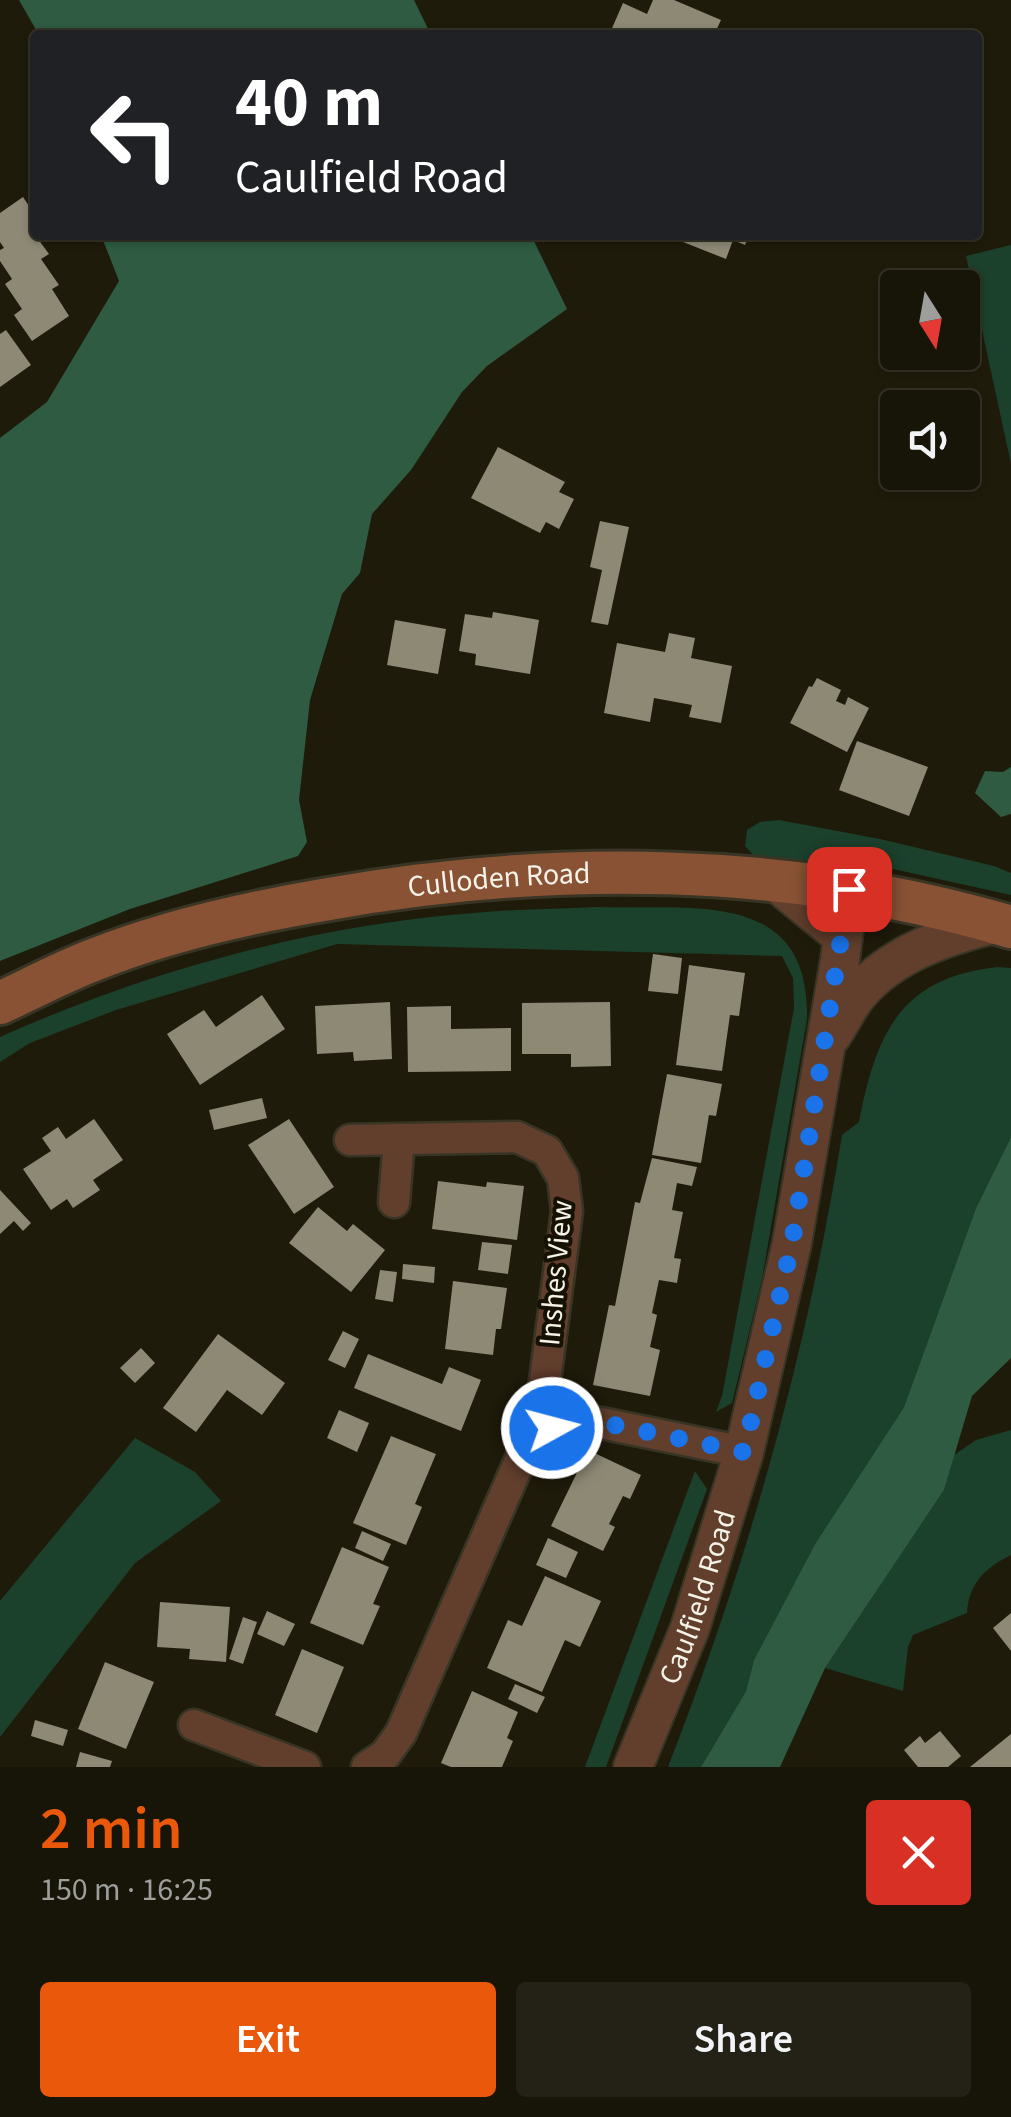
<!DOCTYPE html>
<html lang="en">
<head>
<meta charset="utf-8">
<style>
  :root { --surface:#171408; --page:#242116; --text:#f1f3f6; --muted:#9e9e9c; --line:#363329; --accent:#ea580c }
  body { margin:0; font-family:"Source Sans 3",sans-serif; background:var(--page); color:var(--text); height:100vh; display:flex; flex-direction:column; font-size:38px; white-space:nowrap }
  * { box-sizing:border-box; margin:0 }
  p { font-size:32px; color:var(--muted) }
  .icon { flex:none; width:55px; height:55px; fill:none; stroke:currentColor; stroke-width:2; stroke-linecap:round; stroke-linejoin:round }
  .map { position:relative; height:1767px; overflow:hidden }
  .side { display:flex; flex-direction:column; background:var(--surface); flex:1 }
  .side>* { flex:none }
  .banner { position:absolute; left:30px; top:30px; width:952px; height:210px; border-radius:10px; box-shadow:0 2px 8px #0004,0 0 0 2px var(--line); background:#202124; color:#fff; overflow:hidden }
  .needle { width:65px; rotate:169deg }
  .fabs { position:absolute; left:880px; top:270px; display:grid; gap:20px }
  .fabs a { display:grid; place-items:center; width:100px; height:100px; border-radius:10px; background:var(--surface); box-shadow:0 2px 8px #0004,0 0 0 2px var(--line); font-size:50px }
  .pin { position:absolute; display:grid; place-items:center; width:85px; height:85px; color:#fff; margin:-42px; border-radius:20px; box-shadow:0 5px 15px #0006 }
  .me { position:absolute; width:110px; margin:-55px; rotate:83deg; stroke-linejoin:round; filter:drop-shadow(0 0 8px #0008) }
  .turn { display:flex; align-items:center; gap:35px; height:210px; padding:0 40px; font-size:45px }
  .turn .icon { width:130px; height:130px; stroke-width:2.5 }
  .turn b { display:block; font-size:70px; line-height:85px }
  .round { display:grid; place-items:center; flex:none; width:105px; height:105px; border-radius:10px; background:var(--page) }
  .head { display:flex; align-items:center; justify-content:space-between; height:170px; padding:0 40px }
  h1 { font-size:60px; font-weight:600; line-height:75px; color:var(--accent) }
  .primary-button { display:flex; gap:20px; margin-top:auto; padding:20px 40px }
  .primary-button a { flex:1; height:115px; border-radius:10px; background:var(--accent); color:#fff; font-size:40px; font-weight:600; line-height:115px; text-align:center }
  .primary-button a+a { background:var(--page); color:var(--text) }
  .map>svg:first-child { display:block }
  .green { fill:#1b402c }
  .forest { fill:#2e5b42 }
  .building { fill:#8e8975 }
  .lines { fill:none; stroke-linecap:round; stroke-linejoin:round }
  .minor-casing { stroke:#393525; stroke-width:35 }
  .tertiary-casing { stroke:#393525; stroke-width:42 }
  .secondary-casing { stroke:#393525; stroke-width:48 }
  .minor { stroke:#623f2d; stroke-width:30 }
  .tertiary { stroke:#623f2d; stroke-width:38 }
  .secondary { stroke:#895234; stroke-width:42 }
  .route { stroke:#1a73e8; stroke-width:18; stroke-dasharray:0 32.4 }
  .labels { text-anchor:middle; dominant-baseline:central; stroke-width:8; stroke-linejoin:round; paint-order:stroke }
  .street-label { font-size:30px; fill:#f5f3e8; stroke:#161203 }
</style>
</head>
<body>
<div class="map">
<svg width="1011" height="1767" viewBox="0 0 1011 1767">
  <rect width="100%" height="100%" fill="#1f1b0a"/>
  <!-- green -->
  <g class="green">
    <polygon points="1011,245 1011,464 966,256"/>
    <polygon points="779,820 880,839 994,866 1011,873 1011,895 893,869 890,878 753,855 745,846 747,830 760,822"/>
    <path d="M 596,907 C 691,910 810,887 807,1019 L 762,1279 L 732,1403 L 716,1412 L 722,1396 L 794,1008 L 793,978 L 782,956 L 337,944 L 116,1010 L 30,1043 L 0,1062 L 0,1037 C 150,970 309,926 473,913 C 514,909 555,909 596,907 Z"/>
    <path d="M 997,967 L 1011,968 L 1011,1137 L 976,1208 L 904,1407 L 815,1544 L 754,1660 L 746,1691 L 701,1767 L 668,1767 C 748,1562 807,1353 842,1135 L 859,1122 C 876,1035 899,978 997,967 Z"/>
    <path d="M 1011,1430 L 1011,1555 C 985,1568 969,1583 967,1613 L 913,1635 L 908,1647 L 903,1691 L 825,1668 L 944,1490 L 954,1455 L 976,1440 Z"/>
    <polygon points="135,1438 195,1472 221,1501 135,1563 0,1737 0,1601"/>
    <polygon points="695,1471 707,1489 606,1767 585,1767"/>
  </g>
  <!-- forest -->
  <g class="forest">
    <polygon points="19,0 414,0 431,35 39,35"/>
    <polygon points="101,235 531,235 567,309 487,366 462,392 411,470 372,514 360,573 342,594 310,700 299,800 307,842 298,856 130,909 0,961 0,438 47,402 119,281"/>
    <polygon points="1011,767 1011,814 1001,817 975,793 985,771 1003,772"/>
    <polygon points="1011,1137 1011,1358 972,1396 944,1490 825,1668 780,1767 701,1767 746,1691 754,1660 815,1544 904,1407 976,1208"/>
  </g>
  <!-- building -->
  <g class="building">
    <polygon points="653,0 674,0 721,20 714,35 657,35 643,29 640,35 609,35 623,3 647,14"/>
    <polygon points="23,197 35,215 32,229 35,235 49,254 41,259 59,285 52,289 69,316 32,341 14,315 22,309 5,284 12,279 0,261 0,250 4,248 0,242 0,213"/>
    <polygon points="674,235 749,235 745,245 733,240 726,259 673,238"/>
    <polygon points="6,330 31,365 0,387 0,334"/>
    <polygon points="498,447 565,482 559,492 574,499 559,529 546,522 540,533 471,498"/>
    <polygon points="600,521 629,527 608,625 591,622 602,570 590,567"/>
    <polygon points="493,612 539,620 530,674 475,665 476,654 459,651 465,614 492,618"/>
    <polygon points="395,620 446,629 438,674 387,665"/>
    <polygon points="669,633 695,638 691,658 732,666 721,723 689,717 692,705 654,698 650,722 604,713 617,643 665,652"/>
    <polygon points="817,678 841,690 836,701 845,705 848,697 869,708 847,752 790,723 809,686 812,687"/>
    <polygon points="857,741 928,767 909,816 839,790"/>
    <polygon points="653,954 682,958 678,994 648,991"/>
    <polygon points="689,965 745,973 739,1016 730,1015 722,1071 676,1065"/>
    <polygon points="262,995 285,1029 200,1085 167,1034 204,1010 216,1027"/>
    <polygon points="390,1002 392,1059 354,1061 353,1052 317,1054 315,1006"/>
    <polygon points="610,1002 611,1066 571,1067 571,1054 522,1054 522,1003"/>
    <polygon points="451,1006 451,1029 511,1028 511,1071 408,1072 407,1007"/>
    <polygon points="667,1074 722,1084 716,1116 709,1115 701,1163 652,1155"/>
    <polygon points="262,1098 267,1118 214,1130 209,1110"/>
    <polygon points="94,1119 123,1160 93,1180 100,1190 73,1208 67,1199 51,1210 23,1169 51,1151 42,1138 58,1127 66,1139"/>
    <polygon points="289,1119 334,1187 294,1214 248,1145"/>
    <polygon points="652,1158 697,1167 692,1186 677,1183 672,1210 683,1212 674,1258 681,1259 677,1283 659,1280 652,1313 657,1315 650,1347 660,1350 650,1396 593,1385 609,1305 615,1306 635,1202 640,1203"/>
    <polygon points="438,1181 486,1187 487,1182 524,1186 517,1240 432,1229"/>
    <polygon points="0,1190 31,1223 23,1231 14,1221 0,1234"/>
    <polygon points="318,1207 347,1231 353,1224 385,1250 351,1292 289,1243"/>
    <polygon points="482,1242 512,1245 508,1274 478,1270"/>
    <polygon points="403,1264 435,1267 434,1283 402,1279"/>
    <polygon points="380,1270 397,1272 393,1302 375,1299"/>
    <polygon points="453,1281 507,1288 501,1329 496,1329 493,1355 445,1349"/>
    <polygon points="343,1331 359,1339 345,1368 328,1360"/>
    <polygon points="218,1334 285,1383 262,1415 227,1390 196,1432 163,1408"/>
    <polygon points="141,1348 155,1363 135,1383 120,1368"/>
    <polygon points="368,1354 442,1384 449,1367 481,1380 461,1431 354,1388"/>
    <polygon points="339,1410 369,1423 357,1452 327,1438"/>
    <polygon points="391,1436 436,1454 415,1504 422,1507 406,1545 353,1523"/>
    <polygon points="588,1450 641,1475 630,1499 623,1496 609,1524 615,1527 603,1551 551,1526"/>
    <polygon points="362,1531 391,1544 383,1561 355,1548"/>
    <polygon points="548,1538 578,1552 566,1578 536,1565"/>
    <polygon points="342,1547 389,1567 373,1604 380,1606 363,1645 310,1623"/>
    <polygon points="545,1576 601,1601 580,1647 565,1640 542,1692 487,1668 508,1620 522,1626"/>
    <polygon points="160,1602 230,1607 226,1662 189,1659 190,1649 157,1647"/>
    <polygon points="267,1611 295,1624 284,1646 257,1634"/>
    <polygon points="1011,1613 1011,1651 993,1628"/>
    <polygon points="243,1617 257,1622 243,1664 229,1659"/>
    <polygon points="302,1649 344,1667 317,1733 275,1715"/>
    <polygon points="105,1662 154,1682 126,1749 78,1729"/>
    <polygon points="515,1684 545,1697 537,1713 508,1699"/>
    <polygon points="472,1691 518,1712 507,1738 513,1741 502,1767 451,1767 441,1763"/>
    <polygon points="35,1720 68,1730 63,1746 31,1736"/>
    <polygon points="940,1731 961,1756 948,1767 918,1767 904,1750 920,1736 925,1743"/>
    <polygon points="1011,1734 1011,1767 970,1767"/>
    <polygon points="80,1752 112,1761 110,1767 76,1767"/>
  </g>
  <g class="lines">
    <!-- minor casing -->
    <g class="minor-casing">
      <g id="minor">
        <polyline points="350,1140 517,1137 547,1151 563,1178 567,1211 543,1396 553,1429"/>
        <polyline points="394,1202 399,1140"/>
        <polyline points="194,1725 305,1767"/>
        <polyline points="367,1767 385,1755 401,1733 527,1444 553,1429 591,1421 744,1452"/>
      </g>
    </g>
    <!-- tertiary casing -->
    <g class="tertiary-casing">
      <g id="tertiary">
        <polyline points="776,882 843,937"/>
        <path d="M 832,1035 C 841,1022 848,1006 858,994 C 892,953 948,935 998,923"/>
        <path id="s1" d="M 633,1767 L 690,1628 L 744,1452 L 792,1243 L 840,960 L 849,889"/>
      </g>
    </g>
    <!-- secondary casing -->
    <g class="secondary-casing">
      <g id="secondary">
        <path id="s2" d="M 0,1003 C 32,988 64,971 96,959 C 169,930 246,913 323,900 C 551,859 788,861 1011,927"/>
      </g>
    </g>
    <!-- minor -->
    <use href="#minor" class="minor"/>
    <!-- tertiary -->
    <use href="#tertiary" class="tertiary"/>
    <!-- secondary -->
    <use href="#secondary" class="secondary"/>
  </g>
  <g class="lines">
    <!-- route -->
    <polyline class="route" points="552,1428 590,1420 744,1452 792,1243 849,889"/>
  </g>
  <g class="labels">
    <!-- street labels -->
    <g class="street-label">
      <text stroke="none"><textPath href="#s2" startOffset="518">Culloden Road</textPath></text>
      <text transform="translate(556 1273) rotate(-85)">Inshes View</text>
      <text stroke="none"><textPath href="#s1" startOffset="182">Caulfield Road</textPath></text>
    </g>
  </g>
</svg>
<div class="fabs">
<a><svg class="needle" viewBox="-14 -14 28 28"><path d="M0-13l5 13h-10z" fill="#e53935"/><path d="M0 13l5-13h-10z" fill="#9e9e9c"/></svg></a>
<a><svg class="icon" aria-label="sound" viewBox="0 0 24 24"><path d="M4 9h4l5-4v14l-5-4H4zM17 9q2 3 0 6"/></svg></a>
</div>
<div class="pin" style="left:849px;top:889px;background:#d93025"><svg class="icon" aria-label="arrive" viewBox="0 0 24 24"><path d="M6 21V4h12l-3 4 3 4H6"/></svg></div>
<svg class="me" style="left:552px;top:1428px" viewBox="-20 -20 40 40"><circle r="17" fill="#1a73e8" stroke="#fff" stroke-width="3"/><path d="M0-11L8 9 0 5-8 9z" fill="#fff"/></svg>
<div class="banner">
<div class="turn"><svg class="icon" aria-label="left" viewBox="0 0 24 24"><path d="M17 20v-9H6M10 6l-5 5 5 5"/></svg><div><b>40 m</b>Caulfield Road</div></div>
</div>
</div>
<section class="side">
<div class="head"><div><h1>2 min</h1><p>150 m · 16:25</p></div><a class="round" style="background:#d93025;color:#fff"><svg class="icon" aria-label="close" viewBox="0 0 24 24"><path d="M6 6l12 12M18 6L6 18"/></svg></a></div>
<div class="primary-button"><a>Exit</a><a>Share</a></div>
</section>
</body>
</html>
